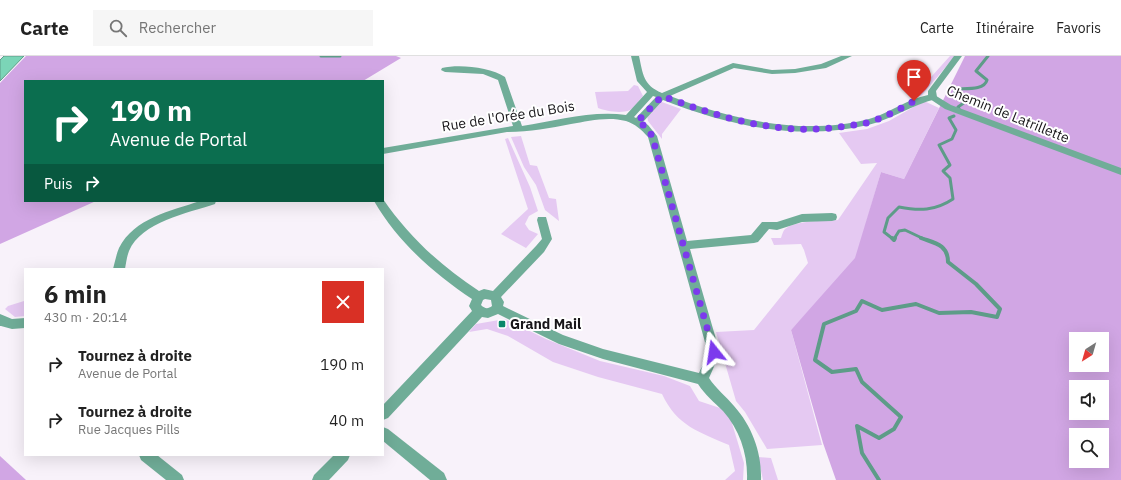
<!DOCTYPE html>
<html lang="fr">
<head>
<meta charset="utf-8">
<style>
  :root { --surface:#fff; --page:#f6f6f6; --text:#222; --muted:#767676; --line:#e0e0e0 }
  body { margin:0; font-family:"IBM Plex Sans",sans-serif; background:var(--page); color:var(--text); height:100vh; display:flex; flex-direction:column; font-size:15px; white-space:nowrap }
  * { box-sizing:border-box; margin:0 }
  p { font-size:13px; color:var(--muted) }
  .icon { flex:none; width:22px; height:22px; fill:none; stroke:currentColor; stroke-width:2; stroke-linecap:round; stroke-linejoin:round }
  .map { position:relative; flex:1; overflow:hidden }
  .details { position:absolute; left:24px; top:212px; width:360px; height:188px; display:flex; flex-direction:column; background:var(--surface); border-radius:0px; box-shadow:0 4px 16px #0002 }
  .details>* { flex:none }
  .banner { position:absolute; left:24px; top:24px; width:360px; height:122px; border-radius:0px; box-shadow:0 4px 16px #0002; background:#0b6e4f; color:#fff; overflow:hidden }
  .needle { width:26px; rotate:217deg }
  .controls { position:absolute; left:1069px; top:276px; display:grid; gap:8px }
  .controls a { display:grid; place-items:center; width:40px; height:40px; border-radius:0px; background:var(--surface); box-shadow:0 4px 16px #0002; font-size:20px }
  .pin { position:absolute; display:grid; place-items:center; width:34px; height:34px; color:#fff; margin:-41px -17px; border-radius:50% 50% 50% 0; rotate:-45deg; box-shadow:0 0 4px #0007 }
  .pin .icon { rotate:45deg }
  .me { position:absolute; width:44px; margin:-22px; rotate:345deg; stroke-linejoin:round; filter:drop-shadow(0 0 3px #0008) }
  .turn { display:flex; align-items:center; gap:14px; height:84px; padding:0 20px; font-size:18px }
  .turn .icon { width:52px; height:52px; stroke-width:2.5 }
  .turn b { display:block; font-size:28px; line-height:34px }
  .then { display:flex; align-items:center; height:38px; padding:0 20px; background:#0003; gap:8px; font-size:15px }
  .round { display:grid; place-items:center; flex:none; width:42px; height:42px; border-radius:0px; background:var(--page) }
  .headline { display:flex; align-items:center; justify-content:space-between; height:68px; padding:0 20px }
  h1 { font-size:24px; font-weight:800; line-height:30px }
  ul { padding:0; list-style:none }
  li { display:flex; align-items:center; gap:12px; height:56px; padding:0 20px }
  li div { flex:1 }
  li b { display:block; font-size:15px }
  li em { font-style:normal }
  header { display:flex; align-items:center; gap:24px; box-sizing:border-box; height:56px; padding:0 20px; background:var(--surface); border-bottom:1px solid var(--line) }
  header strong { font-size:19px }
  nav { display:flex; gap:22px; margin-inline-start:auto; font-size:14px }
  .search { width:280px; height:36px; background:var(--page); display:flex; align-items:center; gap:10px; box-sizing:border-box; padding:0 14px; border-radius:0px; color:var(--muted); font-size:15px }
  .map>svg:first-child { display:block }
  .green { fill:#e5c9f2 }
  .forest { fill:#d1a6e4; fill-rule:evenodd }
  .water { fill:#7bd5b7; stroke:#5d9c88 }
  .lines { fill:none; stroke-linecap:round; stroke-linejoin:round }
  .stream-far1 { stroke:#5d9c88; stroke-width:3 }
  .stream { stroke:#5d9c88; stroke-width:4 }
  .minor { fill:#70ad98; fill-rule:evenodd }
  .tertiary { fill:#70ad98; fill-rule:evenodd }
  .route { stroke:#7c3aed; stroke-width:7; stroke-dasharray:0 12.6 }
  .poi-dot { fill:#09876a; stroke:#fff; stroke-width:1.5 }
  .labels { text-anchor:middle; dominant-baseline:central; stroke-width:4; stroke-linejoin:round; paint-order:stroke }
  .street-label { font-size:14px; fill:#181619; stroke:#fff }
  .poi-label { font-size:14px; font-weight:bold; fill:#181619; stroke:#fff; text-anchor:start }
</style>
</head>
<body>
<header>
<strong>Carte</strong>
<div class="search"><svg class="icon" aria-label="search" viewBox="0 0 24 24"><circle cx="10" cy="10" r="6"/><path d="M15 15l6 6"/></svg>Rechercher</div>
<nav><a>Carte</a><a>Itinéraire</a><a>Favoris</a></nav>
</header>
<div class="map">
<svg width="1121" height="424" viewBox="0 0 1121 424">
  <rect width="100%" height="100%" fill="#f8f2fa"/>
  <!-- green -->
  <g class="green">
    <polygon points="950,0 955,0 922,39 917,41 913,39 919,36 923,30"/>
    <path d="M 634,29 L 638,30 L 643,40 C 639,44 635,51 630,54 C 621,58 606,55 598,52 L 595,36 L 628,35 Z"/>
    <polygon points="659,45 681,53 662,78 662,83 648,65 647,59"/>
    <path d="M 924,45 L 939,52 L 904,123 L 881,116 L 855,205 L 791,274 L 822,389 L 767,393 L 745,356 L 736,345 L 716,276 L 754,274 L 808,207 L 804,194 L 801,188 L 774,189 L 771,182 L 781,182 C 782,179 783,175 785,173 C 796,164 824,165 838,164 L 877,107 L 861,108 L 839,77 L 867,73 L 889,65 Z"/>
    <polygon points="521,80 530,109 537,110 549,142 556,143 559,165 545,154 536,129 524,111 511,81"/>
    <polygon points="508,82 530,131 538,155 529,160 525,168 529,174 538,178 526,192 501,178 528,153 505,83"/>
    <polygon points="25,243 25,260 15,261 5,253 8,250 24,245"/>
    <path d="M 505,263 L 546,283 L 600,305 L 664,320 L 690,330 L 699,345 L 723,353 L 731,364 L 744,407 L 743,424 L 725,424 L 735,415 L 729,389 C 699,376 677,370 662,338 L 598,321 L 553,306 L 508,280 L 487,273 L 469,276 L 476,268 Z"/>
    <polygon points="758,401 771,402 778,424 763,424"/>
  </g>
  <!-- forest -->
  <g class="forest">
    <polygon points="26,0 396,0 401,2 363,25 25,25 25,145 96,145 0,188 0,27"/>
    <path d="M 965,0 L 1121,0 L 1121,424 L 836,424 L 823,387 L 791,274 L 855,202 L 881,116 L 904,123 ZM 1076,283 L 1102,283 L 1102,309 L 1076,309 ZM 1076,331 L 1102,331 L 1102,357 L 1076,357 ZM 1076,379 L 1102,379 L 1102,405 L 1076,405 Z"/>
    <polygon points="0,400 26,424 0,424"/>
  </g>
  <!-- water -->
  <polygon class="water" points="4,0 24,0 0,25 0,4"/>
  <g class="lines">
    <!-- stream-far1 -->
    <g class="stream-far1">
      <polyline points="321,0 340,0"/>
      <path d="M 959,53 L 958,51 L 965,46 L 966,41 L 955,36 L 955,33 C 965,32 984,35 987,24 L 976,15 L 988,0"/>
      <path d="M 893,183 L 884,176 L 888,162 L 899,151 C 919,155 935,155 953,143 L 950,122 L 943,115 L 950,109 L 939,89 L 952,83 L 956,74 L 949,62 L 954,60"/>
      <polyline points="894,183 899,175 905,174 924,183"/>
    </g>
    <!-- stream -->
    <g class="stream">
      <polyline points="892,182 894,184 895,182"/>
      <path d="M 879,424 L 862,397 L 857,370 L 879,382 L 894,373 L 901,361 L 862,326 L 856,313 L 832,316 L 815,304 L 824,268 L 856,255 L 862,245 L 882,254 L 916,248 L 939,257 L 971,256 L 997,261 L 1000,253 L 976,228 L 948,206 C 948,188 934,187 921,182"/>
    </g>
    <!-- minor -->
    <g class="minor">
      <path d="M 631,0 L 639,0 C 643,18 643,29 662,37 L 733,7 L 772,14 L 795,13 L 821,8 L 841,0 L 852,0 L 826,12 L 795,17 L 772,18 L 734,12 L 670,40 C 733,64 803,80 869,63 C 890,57 907,43 928,39 L 928,35 L 954,0 L 962,0 L 936,35 L 937,41 L 936,43 C 912,49 892,63 868,69 C 798,85 729,70 663,44 L 643,66 L 648,69 L 657,80 L 687,185 L 751,179 L 762,166 L 777,166 L 802,158 L 832,157 L 836,158 L 837,161 L 836,164 L 832,165 L 802,166 L 777,174 L 769,173 L 758,186 L 754,187 L 690,193 L 720,297 L 709,322 C 716,333 726,340 734,350 C 752,370 762,397 761,424 L 747,424 C 748,399 740,374 723,355 C 714,346 705,339 698,328 L 603,303 L 559,288 L 498,258 L 488,262 L 482,261 L 388,362 L 383,364 L 383,349 L 472,255 L 469,250 L 472,243 C 433,217 397,185 374,145 L 383,145 L 383,143 C 409,181 441,210 479,235 L 484,233 L 493,235 L 536,190 L 542,183 L 537,164 L 538,161 L 546,161 L 552,183 L 544,196 L 501,241 L 504,246 L 503,250 L 563,279 L 603,293 L 699,317 L 708,297 L 648,81 C 641,73 635,68 626,65 C 608,60 588,65 571,68 C 550,72 529,76 507,76 L 383,98 L 383,92 L 513,70 L 498,24 L 483,18 L 445,16 L 441,14 L 442,12 C 459,8 490,11 505,21 L 522,70 C 556,65 592,54 626,59 L 647,36 L 637,25 ZM 653,40 L 656,41 L 636,62 L 634,61 ZM 485,243 L 491,244 L 492,250 C 488,253 485,253 481,249 L 483,244 Z"/>
      <path d="M 200,145 L 216,145 L 215,148 C 188,157 141,166 129,195 C 127,200 126,207 125,213 L 113,213 C 115,206 116,199 119,192 C 134,162 171,155 200,145 Z"/>
      <polygon points="0,258 12,263 25,262 25,272 12,273 1,270 0,270"/>
      <polygon points="383,371 388,373 444,417 447,424 430,424 383,385"/>
      <polygon points="139,399 157,399 182,419 184,424 166,424 141,404"/>
      <polygon points="334,399 350,399 348,404 329,424 312,424 314,419"/>
    </g>
    <!-- tertiary -->
    <polygon class="tertiary" points="933,38 951,49 1121,112 1121,119 945,53 930,43 929,41"/>
  </g>
  <g class="lines">
    <!-- route -->
    <path class="route" d="M 714,296 L 652,80 L 647,71 L 637,66 L 662,40 C 722,62 781,81 846,70 C 854,69 862,68 870,66 C 886,61 900,53 914,45"/>
  </g>
  <!-- markers -->
  <rect class="poi-dot" x="498" y="264" width="8" height="8" rx="2"/>
  <g class="labels">
    <!-- street labels -->
    <g class="street-label">
      <text transform="translate(1008 58) rotate(22)">Chemin de Latrillette</text>
      <text transform="translate(508 60) rotate(-9)">Rue de l'Orée du Bois</text>
    </g>
    <!-- poi labels -->
    <g class="poi-label">
      <text x="510" y="268">Grand Mail</text>
    </g>
  </g>
</svg>
<div class="controls">
<a><svg class="needle" viewBox="-14 -14 28 28"><path d="M0-13l5 13h-10z" fill="#e53935"/><path d="M0 13l5-13h-10z" fill="#767676"/></svg></a>
<a><svg class="icon" aria-label="sound" viewBox="0 0 24 24"><path d="M4 9h4l5-4v14l-5-4H4zM17 9q2 3 0 6"/></svg></a>
<a><svg class="icon" aria-label="search" viewBox="0 0 24 24"><circle cx="10" cy="10" r="6"/><path d="M15 15l6 6"/></svg></a>
</div>
<div class="pin" style="left:914px;top:45px;background:#d93025"><svg class="icon" aria-label="arrive" viewBox="0 0 24 24"><path d="M6 21V4h12l-3 4 3 4H6"/></svg></div>
<svg class="me" style="left:714px;top:296px" viewBox="-20 -20 40 40"><path d="M0-17L14 15 0 8-14 15z" fill="#7c3aed" stroke="#fff" stroke-width="4"/></svg>
<div class="banner">
<div class="turn"><svg class="icon" aria-label="right" viewBox="0 0 24 24"><path d="M7 20v-9h11M14 6l5 5-5 5"/></svg><div><b>190 m</b>Avenue de Portal</div></div>
<div class="then">Puis<svg class="icon" aria-label="right" viewBox="0 0 24 24"><path d="M7 20v-9h11M14 6l5 5-5 5"/></svg></div>
</div>
<section class="details">
<div class="headline"><div><h1>6 min</h1><p>430 m · 20:14</p></div><a class="round" style="background:#d93025;color:#fff"><svg class="icon" aria-label="close" viewBox="0 0 24 24"><path d="M6 6l12 12M18 6L6 18"/></svg></a></div>
<ul>
<li><svg class="icon" aria-label="right" viewBox="0 0 24 24"><path d="M7 20v-9h11M14 6l5 5-5 5"/></svg><div><b>Tournez à droite</b><p>Avenue de Portal</p></div><em>190 m</em></li>
<li><svg class="icon" aria-label="right" viewBox="0 0 24 24"><path d="M7 20v-9h11M14 6l5 5-5 5"/></svg><div><b>Tournez à droite</b><p>Rue Jacques Pills</p></div><em>40 m</em></li>
</ul>
</section>
</div>
</body>
</html>
